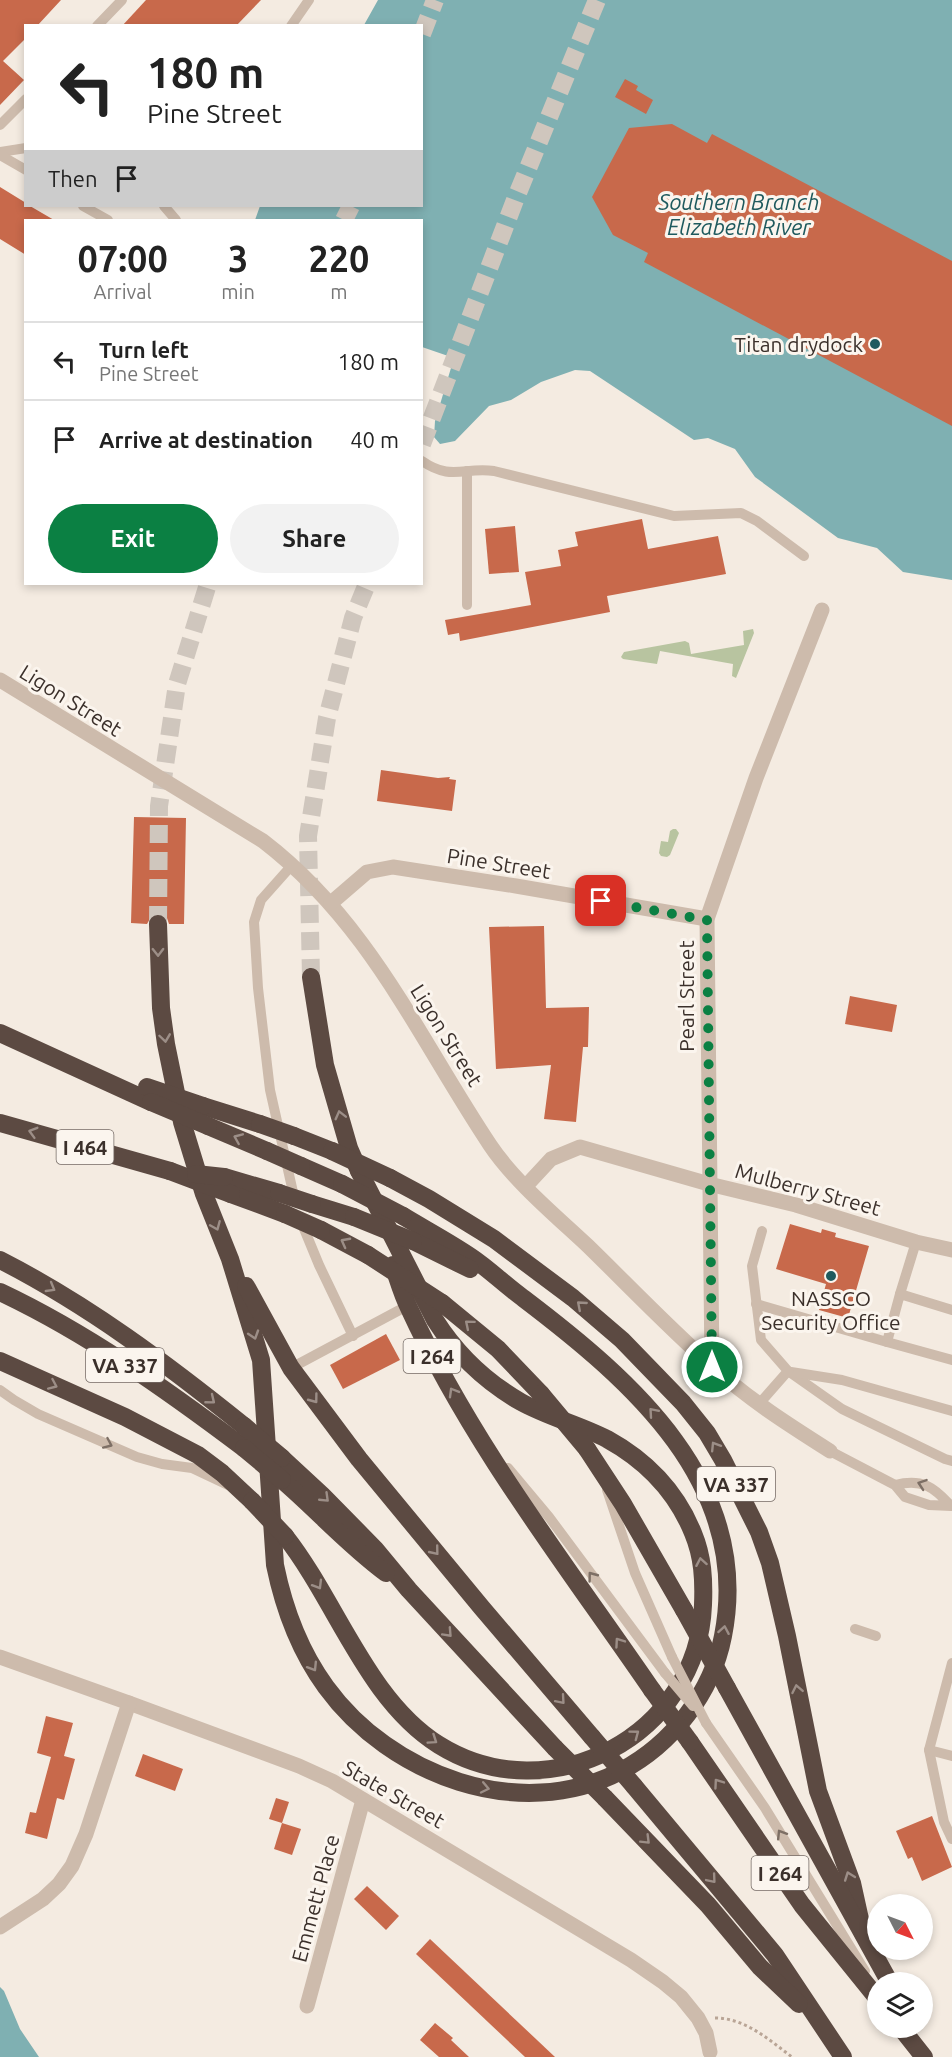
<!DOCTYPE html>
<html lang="en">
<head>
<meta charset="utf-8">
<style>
  :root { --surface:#fff; --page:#f2f2f2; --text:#222; --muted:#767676; --line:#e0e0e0; --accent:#0b8043 }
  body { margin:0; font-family:Ubuntu,sans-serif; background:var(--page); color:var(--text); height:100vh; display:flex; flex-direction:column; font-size:22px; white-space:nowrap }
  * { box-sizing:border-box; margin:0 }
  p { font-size:20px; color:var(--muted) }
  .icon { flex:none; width:33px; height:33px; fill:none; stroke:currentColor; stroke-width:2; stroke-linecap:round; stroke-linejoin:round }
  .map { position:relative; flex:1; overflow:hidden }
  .side { position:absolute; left:24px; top:219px; width:399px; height:366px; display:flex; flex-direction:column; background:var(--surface); border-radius:0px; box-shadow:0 3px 9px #0003 }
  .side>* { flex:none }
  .hud { position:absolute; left:24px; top:24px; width:399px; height:183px; border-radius:0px; box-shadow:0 3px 9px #0003; background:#fff; color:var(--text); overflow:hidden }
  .needle { width:39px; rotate:132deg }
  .controls { position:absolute; left:867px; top:1894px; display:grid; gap:12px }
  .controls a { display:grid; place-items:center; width:66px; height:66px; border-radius:50%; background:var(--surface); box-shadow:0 3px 9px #0003; font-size:30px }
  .pin { position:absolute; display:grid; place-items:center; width:51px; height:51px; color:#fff; margin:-26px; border-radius:12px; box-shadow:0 3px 9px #0006 }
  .me { position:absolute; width:66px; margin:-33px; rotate:0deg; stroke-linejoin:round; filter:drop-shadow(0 0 4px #0008) }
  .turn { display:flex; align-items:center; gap:21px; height:126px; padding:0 24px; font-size:27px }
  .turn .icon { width:78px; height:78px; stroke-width:2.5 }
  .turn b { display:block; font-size:42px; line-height:51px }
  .then { display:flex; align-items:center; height:57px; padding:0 24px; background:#0003; gap:12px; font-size:22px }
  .eta { display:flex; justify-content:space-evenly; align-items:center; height:102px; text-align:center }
  .eta b { font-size:36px; font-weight:700; line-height:42px }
  .primary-button { display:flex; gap:12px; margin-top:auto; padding:12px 24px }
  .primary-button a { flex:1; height:69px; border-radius:36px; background:var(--accent); color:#fff; font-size:24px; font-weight:700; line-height:69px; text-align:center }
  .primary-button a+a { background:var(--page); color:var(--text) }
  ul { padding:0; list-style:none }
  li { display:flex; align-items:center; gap:18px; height:78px; padding:0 24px; border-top:2px solid var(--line) }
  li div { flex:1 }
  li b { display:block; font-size:22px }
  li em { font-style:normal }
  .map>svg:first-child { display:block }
  .green { fill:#b8c4a0 }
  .water { fill:#7fb0b2 }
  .building { fill:#c8694b }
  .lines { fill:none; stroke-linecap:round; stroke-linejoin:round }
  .motorway-tunnel { stroke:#cfc6bd; stroke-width:18; stroke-dasharray:18 9; stroke-linecap:butt }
  .path { stroke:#b9a596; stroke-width:3; stroke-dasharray:3 3; stroke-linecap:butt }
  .service { stroke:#cdbbac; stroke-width:10 }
  .minor { stroke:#cdbbac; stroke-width:15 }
  .tertiary { stroke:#cdbbac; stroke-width:15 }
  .motorway { stroke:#5c4a42; stroke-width:18 }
  .service-bridge { stroke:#cdbbac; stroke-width:10 }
  .motorway-bridge { stroke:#5c4a42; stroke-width:18 }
  .oneway { stroke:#9c8e87 }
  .oneway2 { stroke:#7d6f65 }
  .route { stroke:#0b8043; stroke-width:10; stroke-dasharray:0 18 }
  .poi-dot { fill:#1f5a5e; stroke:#fbf5ee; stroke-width:2 }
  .labels { text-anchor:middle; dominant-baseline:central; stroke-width:6; stroke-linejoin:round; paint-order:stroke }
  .shield { fill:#fbf5ee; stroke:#756b66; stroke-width:1.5 }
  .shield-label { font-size:20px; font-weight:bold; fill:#3b302b }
  .poi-label { font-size:21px; fill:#3b302b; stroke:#fbf5ee; text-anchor:end }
  .street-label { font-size:21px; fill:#3b302b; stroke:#fbf5ee }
  .water-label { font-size:22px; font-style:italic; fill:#1f5a5e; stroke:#fbf5ee }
</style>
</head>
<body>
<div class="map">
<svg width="952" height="2057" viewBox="0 0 952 2057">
  <rect width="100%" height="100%" fill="#f4ebe1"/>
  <!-- green -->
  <g class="green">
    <polygon points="753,629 754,633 736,678 732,676 733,664 660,651 657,664 623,659 621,657 624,652 685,641 689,643 691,654 744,645 743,631"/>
    <polygon points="673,829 676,829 679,833 670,855 667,857 661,856 659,853 661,841 668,842 670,831"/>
  </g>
  <!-- water -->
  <g class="water">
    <polygon points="378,0 952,0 952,580 903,572 877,548 838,538 755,477 735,449 708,438 694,440 590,371 575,370 541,382 511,400 489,406 455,441 440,444 434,437 435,421 454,358 422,347 422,220 255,220 260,206 422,206 422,26 364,25"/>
    <polygon points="0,1987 4,1991 20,2029 39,2057 0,2057"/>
  </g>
  <!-- building -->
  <g class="building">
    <polygon points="0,0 61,0 37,26 26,26 26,38 3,61 24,80 0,105"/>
    <polygon points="146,0 261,0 236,26 122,26"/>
    <polygon points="625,79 638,86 636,90 653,100 646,114 615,97"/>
    <polygon points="672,124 707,143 712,134 952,261 952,426 644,262 648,253 613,235 592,197 629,128"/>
    <polygon points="0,187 26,203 26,206 30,206 54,220 26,220 26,255 0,239"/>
    <polygon points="642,519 648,549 718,536 726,574 607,596 610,612 460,641 459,633 448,635 445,620 531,605 525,572 561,566 558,550 578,546 575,532"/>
    <polygon points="515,526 519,572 489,574 485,529"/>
    <polygon points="381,770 438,778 450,777 449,779 456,780 452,811 377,801"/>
    <polygon points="134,817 186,818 184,924 169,924 167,918 158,913 152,915 147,924 131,923"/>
    <polygon points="544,926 546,1008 589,1007 588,1047 583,1047 576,1122 544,1119 551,1065 496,1069 489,927"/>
    <polygon points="850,996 897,1005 892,1032 845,1024"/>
    <polygon points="790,1224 821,1233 822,1229 836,1233 835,1237 869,1246 848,1318 819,1310 826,1284 776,1269"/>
    <polygon points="386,1334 400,1360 343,1389 330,1365"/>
    <polygon points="46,1716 73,1723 64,1756 75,1759 64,1800 57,1798 47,1839 25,1833 30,1812 36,1813 51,1757 37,1753"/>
    <polygon points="143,1754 183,1769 175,1791 135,1776"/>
    <polygon points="276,1798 289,1802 282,1823 269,1819"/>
    <polygon points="932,1816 952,1867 922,1881 912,1857 908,1859 896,1831"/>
    <polygon points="282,1823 301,1829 292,1855 274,1849"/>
    <polygon points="367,1886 399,1916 386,1930 354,1899"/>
    <polygon points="430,1939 555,2057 525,2057 416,1954"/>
    <polygon points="435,2023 453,2038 451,2040 469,2057 439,2057 420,2040"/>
  </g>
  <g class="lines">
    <!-- motorway-tunnel -->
    <g class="motorway-tunnel">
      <polyline points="422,34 435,0"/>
      <polyline points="344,220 351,206"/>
      <polyline points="422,444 515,200 597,0"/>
      <polyline points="158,924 159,806 177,684 208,584"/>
      <polyline points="311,977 308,836 327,718 353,618 367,584"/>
    </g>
    <!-- path -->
    <path class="path" d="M 715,2018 C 745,2018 768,2039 792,2057"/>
    <!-- service -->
    <g class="service">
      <polyline points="97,26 122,0"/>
      <polyline points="291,26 309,0"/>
      <polyline points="0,125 26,99"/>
      <polyline points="0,152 26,148"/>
      <polyline points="0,155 26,170"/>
      <polyline points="83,206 108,220"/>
      <polyline points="164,206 176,220"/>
      <path d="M 422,461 C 451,481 463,467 494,471 L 674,516 L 741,513 L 757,521 L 804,556"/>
      <polyline points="467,471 467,605"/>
      <polyline points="293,864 261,900 254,922 258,988 270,1090 295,1201"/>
      <polyline points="300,1219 319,1265 353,1336"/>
      <polyline points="900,1294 916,1242"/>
      <polyline points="756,1304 887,1342 900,1294 952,1310"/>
      <polyline points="887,1342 952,1360"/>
      <polyline points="291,1368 407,1306"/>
      <polyline points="788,1371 842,1409 945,1459 952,1461"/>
      <polyline points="791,1372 842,1380 952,1411"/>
      <polyline points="0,1390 14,1400 38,1414 137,1457 162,1464 192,1468 228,1485"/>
      <polyline points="759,1404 788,1371 761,1340 752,1266 762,1231"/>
      <path d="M 830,1451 L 895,1485 L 905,1497 L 929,1505 L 951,1506 C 934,1487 922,1478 895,1485"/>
      <polyline points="508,1468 549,1517 665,1673"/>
      <polyline points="607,1490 635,1573 672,1657"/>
      <polyline points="855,1629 876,1636"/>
      <polyline points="952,1663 929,1750 944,1822 952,1839"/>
      <polyline points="706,1723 765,1808 865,1971"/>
      <polyline points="929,1750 952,1756"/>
    </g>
    <!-- minor -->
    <g class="minor">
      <path d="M 0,680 L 263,841 C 370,923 418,1037 490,1145 C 514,1181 556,1216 588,1246 C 629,1286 669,1328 712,1366 C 748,1399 789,1425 830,1451"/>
      <polyline points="331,903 367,872 393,867 516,886 707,919"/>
      <polyline points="526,1186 551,1159 580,1147 709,1184 796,1205 916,1242 952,1250"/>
      <polyline points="712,1367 707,919 756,778 822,610"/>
      <polyline points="129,1703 299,1766 332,1781 631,1960 663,1982 681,1997 698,2018 706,2033 710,2052"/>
      <polyline points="307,2006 363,1800"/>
    </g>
    <!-- tertiary -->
    <polyline class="tertiary" points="0,1657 129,1703 86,1834 72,1866 59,1884 43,1899 0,1927"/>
    <!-- motorway -->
    <g class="motorway">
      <path d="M 158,924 L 161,1008 L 166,1044 L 182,1122 L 204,1194 L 230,1259 L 261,1360 L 275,1565 C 284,1609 299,1650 326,1687 C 390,1775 519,1824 621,1771 C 672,1744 712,1693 723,1636 C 753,1484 631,1380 523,1298 C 505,1285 489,1269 471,1257 C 449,1242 426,1230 403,1216"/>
      <polyline points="311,977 325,1065 349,1148 359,1171"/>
      <polyline points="0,1033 151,1102"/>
      <polyline points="203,1106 260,1124"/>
      <polyline points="0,1123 170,1171"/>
      <polyline points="208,1126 267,1151"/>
      <polyline points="294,1136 332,1151"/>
      <polyline points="301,1166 342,1184"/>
      <polyline points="224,1177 279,1193"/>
      <polyline points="390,1178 429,1199 494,1239 573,1298 622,1340 683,1403 707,1433 723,1460 759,1532 770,1563 787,1636 818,1791 852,1883 863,1933"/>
      <polyline points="231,1194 285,1214"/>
      <polyline points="312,1204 354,1217"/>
      <polyline points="321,1230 368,1255"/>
      <polyline points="413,1241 470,1269"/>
      <path d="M 0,1260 C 88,1305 167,1364 244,1426"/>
      <path d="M 393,1265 C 398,1279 402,1294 409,1308 C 472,1445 567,1566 652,1690"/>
      <polyline points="246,1286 291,1368 359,1459 482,1608 592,1737"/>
      <path d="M 0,1292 C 87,1333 167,1390 244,1448"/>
      <polyline points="442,1303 498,1349 541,1394"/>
      <polyline points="0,1361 125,1417 198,1455 222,1473 252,1501"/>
      <polyline points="587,1449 623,1504 684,1610"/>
      <polyline points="282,1458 322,1495 375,1549 409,1590 555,1748"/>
      <path d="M 282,1480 C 317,1510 348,1545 386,1573"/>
      <path d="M 285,1536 C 337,1602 367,1700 439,1745 C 550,1814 698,1735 703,1605 C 704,1580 703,1557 693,1533 C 676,1491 647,1461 607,1439 C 580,1425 548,1417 521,1402 C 486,1382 456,1353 435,1320 L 359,1171"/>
      <polyline points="727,1688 890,1983"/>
      <polyline points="690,1742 802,1905 878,1999"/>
      <polyline points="634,1786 775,1955 843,2057"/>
      <polyline points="605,1798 708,1905 760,1967 799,2004"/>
      <polyline points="901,2028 924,2057"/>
    </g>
    <!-- service-bridge -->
    <g class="service-bridge">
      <polyline points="672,1657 706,1723"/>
      <polyline points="665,1673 693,1706"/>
    </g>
    <!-- motorway-bridge -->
    <g class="motorway-bridge">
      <polyline points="147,1087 203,1106"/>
      <polyline points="151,1102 208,1126"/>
      <polyline points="260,1124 294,1136"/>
      <polyline points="267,1151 301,1166"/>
      <polyline points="332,1151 390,1178"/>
      <polyline points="170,1171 231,1194"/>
      <polyline points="196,1174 224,1177"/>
      <polyline points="342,1184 403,1216"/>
      <polyline points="279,1193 312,1204"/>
      <polyline points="285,1214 321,1230"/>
      <polyline points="354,1217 413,1241"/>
      <polyline points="368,1255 442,1303"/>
      <polyline points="541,1394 587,1449"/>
      <polyline points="244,1426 282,1458"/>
      <polyline points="244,1448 282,1480"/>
      <polyline points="252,1501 285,1536"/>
      <polyline points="684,1610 727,1688"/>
      <polyline points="652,1690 690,1742"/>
      <polyline points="592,1737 634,1786"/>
      <polyline points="555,1748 605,1798"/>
    </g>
  </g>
  <!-- one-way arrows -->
  <defs><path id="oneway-chevron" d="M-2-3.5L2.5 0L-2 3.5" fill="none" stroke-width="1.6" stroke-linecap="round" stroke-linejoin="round" transform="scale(1.5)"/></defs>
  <g class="oneway">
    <use href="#oneway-chevron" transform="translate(158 952) rotate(89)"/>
    <use href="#oneway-chevron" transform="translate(165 1038) rotate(82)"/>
    <use href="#oneway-chevron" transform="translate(340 1115) rotate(-104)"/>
    <use href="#oneway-chevron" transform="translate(33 1132) rotate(-164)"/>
    <use href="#oneway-chevron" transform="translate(238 1138) rotate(-157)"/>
    <use href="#oneway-chevron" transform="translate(216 1226) rotate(67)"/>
    <use href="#oneway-chevron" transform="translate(345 1242) rotate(-152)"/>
    <use href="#oneway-chevron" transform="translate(51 1288) rotate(30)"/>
    <use href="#oneway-chevron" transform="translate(581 1305) rotate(-139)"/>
    <use href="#oneway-chevron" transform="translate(469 1324) rotate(-140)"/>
    <use href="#oneway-chevron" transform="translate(254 1335) rotate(72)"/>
    <use href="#oneway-chevron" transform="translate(53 1385) rotate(24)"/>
    <use href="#oneway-chevron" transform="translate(453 1392) rotate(-120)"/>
    <use href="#oneway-chevron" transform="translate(314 1399) rotate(53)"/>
    <use href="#oneway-chevron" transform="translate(211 1400) rotate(39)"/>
    <use href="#oneway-chevron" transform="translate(653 1412) rotate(-131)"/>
    <use href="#oneway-chevron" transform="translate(715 1446) rotate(-122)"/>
    <use href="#oneway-chevron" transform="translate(325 1498) rotate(44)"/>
    <use href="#oneway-chevron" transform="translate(435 1551) rotate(51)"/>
    <use href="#oneway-chevron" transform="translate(701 1562) rotate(-100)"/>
    <use href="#oneway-chevron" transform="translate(318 1585) rotate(59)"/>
    <use href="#oneway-chevron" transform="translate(724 1630) rotate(-80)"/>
    <use href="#oneway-chevron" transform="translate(448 1633) rotate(47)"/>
    <use href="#oneway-chevron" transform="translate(619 1642) rotate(-125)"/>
    <use href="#oneway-chevron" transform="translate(313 1667) rotate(58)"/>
    <use href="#oneway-chevron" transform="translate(797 1689) rotate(-101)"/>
    <use href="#oneway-chevron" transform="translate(561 1700) rotate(49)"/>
    <use href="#oneway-chevron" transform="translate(635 1734) rotate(-37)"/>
    <use href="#oneway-chevron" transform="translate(433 1740) rotate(34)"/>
    <use href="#oneway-chevron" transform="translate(718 1783) rotate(-125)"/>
    <use href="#oneway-chevron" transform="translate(485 1788) rotate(12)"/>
    <use href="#oneway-chevron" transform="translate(646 1840) rotate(45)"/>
    <use href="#oneway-chevron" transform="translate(849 1876) rotate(-110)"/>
    <use href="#oneway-chevron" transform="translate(712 1879) rotate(50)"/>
  </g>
  <g class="oneway2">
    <use href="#oneway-chevron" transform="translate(108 1444) rotate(24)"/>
    <use href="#oneway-chevron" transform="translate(922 1484) rotate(-161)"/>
    <use href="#oneway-chevron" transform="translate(592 1576) rotate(-127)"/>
    <use href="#oneway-chevron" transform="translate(781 1834) rotate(-122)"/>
  </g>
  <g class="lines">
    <!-- route -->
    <polyline class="route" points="601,901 707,920 712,1367"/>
  </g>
  <!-- markers -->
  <g class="poi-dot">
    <circle cx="875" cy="344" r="6"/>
    <circle cx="831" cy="1276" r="6"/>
  </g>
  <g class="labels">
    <!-- shield labels -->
    <g class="shield">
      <rect x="56.5" y="1130" width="57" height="34" rx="4.5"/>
      <rect x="403.5" y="1339" width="57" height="34" rx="4.5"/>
      <rect x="86" y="1348" width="78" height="34" rx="4.5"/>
      <rect x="697" y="1467" width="78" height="34" rx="4.5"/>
      <rect x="751.5" y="1856" width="57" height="34" rx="4.5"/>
    </g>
    <g class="shield-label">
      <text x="85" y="1147">I 464</text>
      <text x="432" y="1356">I 264</text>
      <text x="125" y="1365">VA 337</text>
      <text x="736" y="1484">VA 337</text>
      <text x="780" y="1873">I 264</text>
    </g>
    <!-- poi labels -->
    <g class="poi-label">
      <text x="863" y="344">Titan drydock</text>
      <text x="831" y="1298" text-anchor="middle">NASSCO<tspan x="831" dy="24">Security Office</tspan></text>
    </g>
    <!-- street labels -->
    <g class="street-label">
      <text transform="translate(71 700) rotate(32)">Ligon Street</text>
      <text transform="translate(499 863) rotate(9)">Pine Street</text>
      <text transform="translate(686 996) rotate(-90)">Pearl Street</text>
      <text transform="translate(447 1035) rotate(58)">Ligon Street</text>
      <text transform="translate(808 1189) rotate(15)">Mulberry Street</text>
      <text transform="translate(394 1794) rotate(30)">State Street</text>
      <text transform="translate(315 1898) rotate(-75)">Emmett Place</text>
    </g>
    <!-- water labels -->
    <g class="water-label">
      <text x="739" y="201">Southern Branch<tspan x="739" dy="25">Elizabeth River</tspan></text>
    </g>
  </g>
</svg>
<div class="controls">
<a><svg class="needle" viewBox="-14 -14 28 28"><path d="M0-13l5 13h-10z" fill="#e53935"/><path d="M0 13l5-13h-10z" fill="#767676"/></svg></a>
<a><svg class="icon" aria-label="layers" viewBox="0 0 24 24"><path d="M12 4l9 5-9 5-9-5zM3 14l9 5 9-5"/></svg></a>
</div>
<div class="pin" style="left:601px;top:901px;background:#d93025"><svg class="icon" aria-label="arrive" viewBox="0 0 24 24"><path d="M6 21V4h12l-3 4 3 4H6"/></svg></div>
<svg class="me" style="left:712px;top:1367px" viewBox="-20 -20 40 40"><circle r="17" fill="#0b8043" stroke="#fff" stroke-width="3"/><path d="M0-11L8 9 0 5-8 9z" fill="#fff"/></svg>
<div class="hud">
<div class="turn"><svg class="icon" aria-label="left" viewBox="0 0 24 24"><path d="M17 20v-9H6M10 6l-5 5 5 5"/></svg><div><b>180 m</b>Pine Street</div></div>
<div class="then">Then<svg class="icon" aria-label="arrive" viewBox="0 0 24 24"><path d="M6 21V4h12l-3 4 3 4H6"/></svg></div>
</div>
<section class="side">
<div class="eta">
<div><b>07:00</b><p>Arrival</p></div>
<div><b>3</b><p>min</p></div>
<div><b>220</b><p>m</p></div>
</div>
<ul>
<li><svg class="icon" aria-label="left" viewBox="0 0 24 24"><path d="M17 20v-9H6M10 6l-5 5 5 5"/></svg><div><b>Turn left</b><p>Pine Street</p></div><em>180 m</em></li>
<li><svg class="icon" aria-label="arrive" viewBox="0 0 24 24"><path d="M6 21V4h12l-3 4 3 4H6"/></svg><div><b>Arrive at destination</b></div><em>40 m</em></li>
</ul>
<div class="primary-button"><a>Exit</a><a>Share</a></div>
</section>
</div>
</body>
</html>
